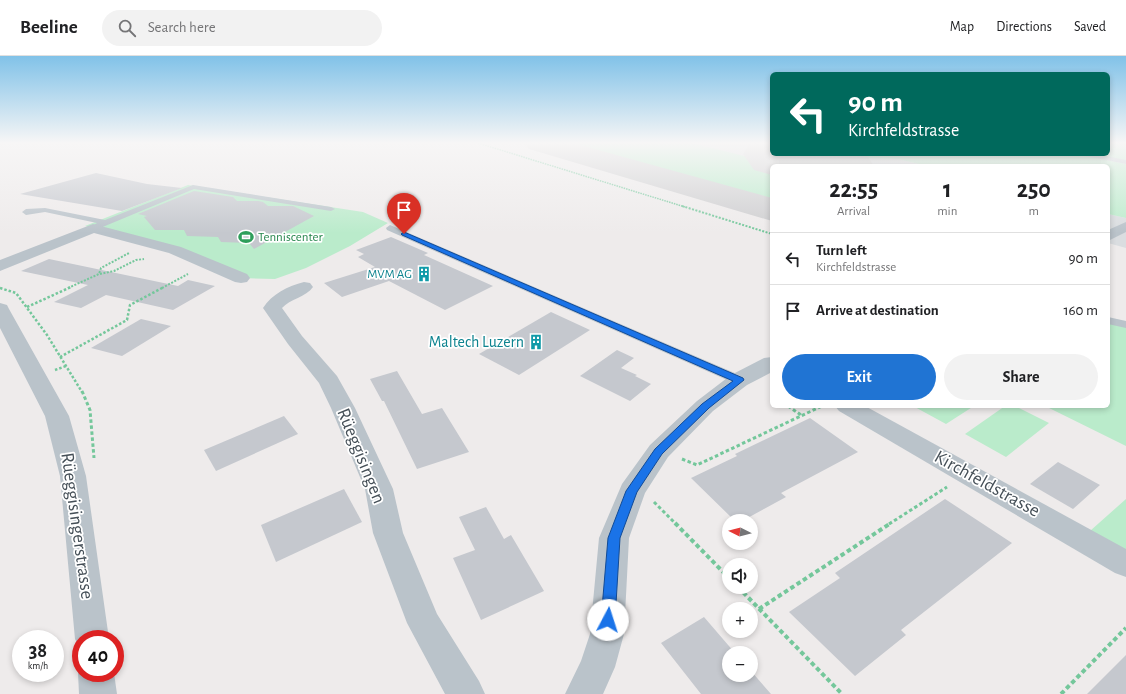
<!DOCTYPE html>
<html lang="en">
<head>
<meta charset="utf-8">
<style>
  :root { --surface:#fff; --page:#f2f2f2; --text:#202124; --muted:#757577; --line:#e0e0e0; --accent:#2074d3 }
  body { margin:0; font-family:"Alegreya Sans",sans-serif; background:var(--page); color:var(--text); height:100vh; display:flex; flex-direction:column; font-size:15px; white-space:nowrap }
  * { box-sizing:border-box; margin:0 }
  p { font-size:13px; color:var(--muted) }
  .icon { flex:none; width:22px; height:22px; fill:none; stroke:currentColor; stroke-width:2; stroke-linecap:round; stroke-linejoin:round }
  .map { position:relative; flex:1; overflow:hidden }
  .panel { position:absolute; left:770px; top:108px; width:340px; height:244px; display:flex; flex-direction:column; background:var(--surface); border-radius:6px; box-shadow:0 2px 6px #0003 }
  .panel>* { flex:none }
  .banner { position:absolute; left:770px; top:16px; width:340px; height:84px; border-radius:6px; box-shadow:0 2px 6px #0003; background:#00695c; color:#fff; overflow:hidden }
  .needle { width:26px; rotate:276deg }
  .tools { position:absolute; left:722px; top:458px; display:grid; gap:8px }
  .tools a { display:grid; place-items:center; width:36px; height:36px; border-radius:50%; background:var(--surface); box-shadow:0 2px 6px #0003; font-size:20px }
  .speed { position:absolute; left:12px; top:574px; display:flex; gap:8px; font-size:20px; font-weight:700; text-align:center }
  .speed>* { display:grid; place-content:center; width:52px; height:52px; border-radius:50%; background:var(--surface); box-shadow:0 2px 6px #0003; line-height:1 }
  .speed small { font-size:10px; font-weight:400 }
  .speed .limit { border:6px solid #d22; background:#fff; color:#111 }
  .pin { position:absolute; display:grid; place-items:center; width:34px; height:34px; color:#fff; margin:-41px -17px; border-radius:50% 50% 50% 0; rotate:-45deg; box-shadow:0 0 4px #0007 }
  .pin .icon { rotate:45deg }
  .me { position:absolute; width:44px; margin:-22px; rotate:5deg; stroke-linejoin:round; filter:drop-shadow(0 0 3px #0008) }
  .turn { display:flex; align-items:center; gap:14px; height:84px; padding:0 12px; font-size:18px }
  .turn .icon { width:52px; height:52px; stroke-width:2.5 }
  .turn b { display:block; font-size:28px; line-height:34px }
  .eta { display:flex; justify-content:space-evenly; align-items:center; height:68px; text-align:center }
  .eta b { font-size:24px; font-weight:700; line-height:28px }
  .action { display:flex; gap:8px; margin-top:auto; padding:8px 12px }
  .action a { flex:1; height:46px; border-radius:24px; background:var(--accent); color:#fff; font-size:16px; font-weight:700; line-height:46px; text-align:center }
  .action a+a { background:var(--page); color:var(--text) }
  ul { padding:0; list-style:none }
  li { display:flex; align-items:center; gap:12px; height:52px; padding:0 12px; border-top:1px solid var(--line) }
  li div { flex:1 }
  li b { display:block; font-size:15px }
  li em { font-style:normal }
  header { display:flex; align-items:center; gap:24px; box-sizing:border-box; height:56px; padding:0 20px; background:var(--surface); border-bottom:1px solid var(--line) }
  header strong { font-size:19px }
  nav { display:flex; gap:22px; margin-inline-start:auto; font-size:14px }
  .search { width:280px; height:36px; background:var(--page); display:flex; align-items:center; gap:10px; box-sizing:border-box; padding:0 14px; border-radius:22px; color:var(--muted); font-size:15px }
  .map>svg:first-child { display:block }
  .airport { fill:#dadde0 }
  .green { fill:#baebcb }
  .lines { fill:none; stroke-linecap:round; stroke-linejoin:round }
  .taxiway { fill:#ceced0; fill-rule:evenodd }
  .runway { fill:#ceced0; fill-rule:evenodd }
  .building { fill:#c5c8ce }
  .path-far4 { stroke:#74c79b; stroke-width:1.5; stroke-dasharray:1.5 1; stroke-linecap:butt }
  .path-far3 { stroke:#74c79b; stroke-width:2; stroke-dasharray:2 1.5; stroke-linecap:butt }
  .path-far2 { stroke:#74c79b; stroke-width:2.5; stroke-dasharray:2.5 2; stroke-linecap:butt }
  .path-far1 { stroke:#74c79b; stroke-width:3; stroke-dasharray:3.5 2.5; stroke-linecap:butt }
  .path { stroke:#74c79b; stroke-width:4; stroke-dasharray:4.5 3; stroke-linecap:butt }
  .service { fill:#bac3ca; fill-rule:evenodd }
  .minor { fill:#bac3ca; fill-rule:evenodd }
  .tertiary { fill:#bac3ca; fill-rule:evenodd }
  .route { fill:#1a73e8; stroke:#114b97 }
  .labels { text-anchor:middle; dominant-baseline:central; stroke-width:3.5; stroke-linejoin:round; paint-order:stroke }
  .far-leisure-label { font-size:13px; fill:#27864d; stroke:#fff; text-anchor:start }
  .far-culture-label { font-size:13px; fill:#0d838f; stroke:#fff; text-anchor:end }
  .culture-label { font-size:16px; fill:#0d838f; stroke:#fff; text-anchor:end }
  .near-street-label { font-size:19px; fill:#454f57; stroke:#fff }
</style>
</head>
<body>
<header>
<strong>Beeline</strong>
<div class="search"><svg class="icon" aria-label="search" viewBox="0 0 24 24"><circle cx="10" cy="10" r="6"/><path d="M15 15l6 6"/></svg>Search here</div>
<nav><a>Map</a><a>Directions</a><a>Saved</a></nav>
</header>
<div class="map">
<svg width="1126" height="638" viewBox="0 0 1126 638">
  <rect width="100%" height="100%" fill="#eeebeb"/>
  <!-- airport -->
  <g class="airport">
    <polygon points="528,87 772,87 772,98 833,98 849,101 897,103 928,110 772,110 772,158"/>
    <polygon points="1108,158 1126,162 1126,192 1108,187"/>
  </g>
  <!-- green -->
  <g class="green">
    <polygon points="552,87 691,87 786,110 772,110 772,149"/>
    <polygon points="1108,87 1126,87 1126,107 1082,98 1108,98"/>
    <polygon points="833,98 1077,98 1126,108 1126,162 1108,158 1108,110 928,110 897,103 849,101"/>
    <polygon points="188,129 363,156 388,167 350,190 306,212 275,223 241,222 175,194 85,170"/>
    <polygon points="1108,266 1126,271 1126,390 1045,350 1108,350"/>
    <polygon points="913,350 974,350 946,368"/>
    <polygon points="1005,350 1015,350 1049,367 1006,401 965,378"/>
    <polygon points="1126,443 1126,495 1090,475"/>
  </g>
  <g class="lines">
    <!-- taxiway -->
    <g class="taxiway">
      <polygon points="525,87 573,87 772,142 772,165 529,93"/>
      <polygon points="827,99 849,103 854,110 811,109 816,102"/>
    </g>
    <!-- runway -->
    <polygon class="runway" points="750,87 772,87 772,98 866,98 874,110 772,110 772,119 754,114 743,98"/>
  </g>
  <!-- building -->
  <g class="building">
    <polygon points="96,117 147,128 182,132 122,155 20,138"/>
    <polygon points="194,135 233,141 237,145 258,145 263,146 268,150 293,150 314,160 254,193 249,187 221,186 218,181 187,180 184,174 155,174 144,161 147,160 138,158"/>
    <polygon points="391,181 428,197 424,199 493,230 445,254 389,225 342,241 324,227 375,211 358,201 364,198 356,194"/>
    <polygon points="49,203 178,230 188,224 215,230 173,254 106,239 81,252 54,246 88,229 21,215"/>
    <polygon points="551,256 590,274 519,319 479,298"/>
    <polygon points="141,263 171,270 122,300 91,292"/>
    <polygon points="617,294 634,302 621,312 637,319 635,320 651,328 630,345 580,320"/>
    <polygon points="397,315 422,358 442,352 469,396 417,413 384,345 382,345 370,323"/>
    <polygon points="284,360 298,378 216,415 204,394"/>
    <polygon points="810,362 858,396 781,437 786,441 742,465 735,465 691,422 737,400 735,398"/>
    <polygon points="1058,406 1100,429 1073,453 1030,428"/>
    <polygon points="344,433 362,466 276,506 261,469"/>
    <polygon points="945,443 1012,487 901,574 906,579 855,620 789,556 840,522 835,517"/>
    <polygon points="486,451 504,483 511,479 544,535 481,564 453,502 475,494 459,461"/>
    <polygon points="704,561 735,597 729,597 729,619 751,619 751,615 771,638 701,638 661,587"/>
    <polygon points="1126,599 1126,638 1087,638"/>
  </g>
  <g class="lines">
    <!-- path-far4 -->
    <g class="path-far4">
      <polyline points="478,87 685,151"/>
      <polyline points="1121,87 1126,88"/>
    </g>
    <!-- path-far3 -->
    <g class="path-far3">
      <polyline points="682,150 772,178"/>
      <polyline points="100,218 114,215 136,204 144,203"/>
      <polyline points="68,232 99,218 101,212 129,197"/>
      <polyline points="162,232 188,218"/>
    </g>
    <!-- path-far2 -->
    <g class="path-far2">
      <polyline points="0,232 16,237 47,279 82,336"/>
      <polyline points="27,251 71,231"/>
      <polyline points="60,301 127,264 130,249 164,231"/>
      <polyline points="55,314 66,310"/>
    </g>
    <!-- path-far1 -->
    <g class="path-far1">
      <polyline points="82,335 90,354 94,402"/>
      <polyline points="788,350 801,359"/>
      <polyline points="682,403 697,409 822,350"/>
      <polyline points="654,446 676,468"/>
      <polyline points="889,468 947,431"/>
    </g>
    <!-- path -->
    <g class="path">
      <polyline points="675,467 729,522"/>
      <polyline points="738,531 842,638"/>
      <polyline points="759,553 891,467"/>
      <polyline points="1061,638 1126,572"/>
    </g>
    <!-- service -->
    <g class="service">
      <polygon points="1082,98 1095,98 1126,104 1126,108 1085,100"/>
      <polygon points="193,129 331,151 335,153 331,155 194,133 93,175 89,172 97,167 45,156 26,159 22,156 26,153 45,152 105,164"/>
      <polygon points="390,169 744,321 746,324 744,327 734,327 387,174 386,172"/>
      <polygon points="1108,261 1126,265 1126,272 1108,268"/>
    </g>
    <!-- minor -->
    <g class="minor">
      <polygon points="93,168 181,191 247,218 250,222 247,226 241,227 235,226 169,197 94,177 0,215 0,204"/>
      <path d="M 304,226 L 310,227 L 313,231 C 306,241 290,243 282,252 L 302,280 L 337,320 L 355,352 L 393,433 L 403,477 L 437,558 L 479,625 L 485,638 L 445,638 L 407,567 L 373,477 L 365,433 L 331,352 L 319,327 L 288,288 L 263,252 C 272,238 288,230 304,226 Z"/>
      <polygon points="835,350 865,350 1126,493 1126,521 1115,517 839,355"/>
    </g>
    <!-- tertiary -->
    <g class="tertiary">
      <polygon points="1126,166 1126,176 1108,185 1108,174"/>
      <polygon points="0,247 7,249 9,253 69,360 86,420 109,583 81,583 81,595 75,583 60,420 45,360 0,272"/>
      <polygon points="772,301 772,316 747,329 713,355 668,401 645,437 629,482 624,578 615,611 603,638 565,638 581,605 590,578 599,482 622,428 650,389 697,345 731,319 764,302"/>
      <polygon points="81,610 81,617 114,617 117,638 79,638 78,617"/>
    </g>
  </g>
  <!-- sky -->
  <linearGradient id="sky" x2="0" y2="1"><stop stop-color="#81c2e8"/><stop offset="0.49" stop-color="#f7f6f6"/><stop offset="1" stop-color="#f7f6f6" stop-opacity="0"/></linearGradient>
  <rect width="1126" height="177" fill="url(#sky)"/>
  <!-- route -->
  <polygon class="route" points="404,176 743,322 744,324 709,352 662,398 637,436 620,482 615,564 613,569 608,571 603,569 601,564 608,482 626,435 655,393 702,348 733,325 402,179 401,178"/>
  <!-- icons -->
  <defs>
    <g id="stadium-bare" transform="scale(1.2)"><path d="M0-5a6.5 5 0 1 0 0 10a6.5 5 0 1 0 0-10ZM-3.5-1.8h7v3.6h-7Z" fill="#2e9e5b" stroke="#fff" stroke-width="2.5" paint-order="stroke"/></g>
    <g id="building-bare" transform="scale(1.2)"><path d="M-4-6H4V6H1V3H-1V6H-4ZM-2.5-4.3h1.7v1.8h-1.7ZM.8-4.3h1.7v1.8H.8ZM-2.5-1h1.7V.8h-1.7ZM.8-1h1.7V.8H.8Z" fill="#0f9aa8" stroke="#fff" stroke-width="2.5" paint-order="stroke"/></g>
  </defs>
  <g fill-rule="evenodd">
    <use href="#stadium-bare" x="246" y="181"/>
    <use href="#building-bare" x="424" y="218"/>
    <use href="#building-bare" x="536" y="286"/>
  </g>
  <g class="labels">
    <!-- far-leisure labels -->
    <g class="far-leisure-label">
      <text x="258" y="181">Tenniscenter</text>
    </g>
    <!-- far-culture labels -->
    <g class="far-culture-label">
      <text x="412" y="218">MVM AG</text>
    </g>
    <!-- culture labels -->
    <g class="culture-label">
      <text x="524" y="286">Maltech Luzern</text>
    </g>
    <!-- near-street labels -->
    <g class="near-street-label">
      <text transform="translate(361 400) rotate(68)">Rüeggisingen</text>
      <text transform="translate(987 428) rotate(29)">Kirchfeldstrasse</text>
      <text transform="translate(77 470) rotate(82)">Rüeggisingerstrasse</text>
    </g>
  </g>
</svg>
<div class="tools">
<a><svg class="needle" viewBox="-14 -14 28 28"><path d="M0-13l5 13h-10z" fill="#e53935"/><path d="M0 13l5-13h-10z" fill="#757577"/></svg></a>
<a><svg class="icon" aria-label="sound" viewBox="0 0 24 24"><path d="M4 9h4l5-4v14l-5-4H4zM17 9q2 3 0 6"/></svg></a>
<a>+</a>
<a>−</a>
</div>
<div class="speed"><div>38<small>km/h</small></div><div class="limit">40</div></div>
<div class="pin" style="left:404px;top:178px;background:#d93025"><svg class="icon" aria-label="arrive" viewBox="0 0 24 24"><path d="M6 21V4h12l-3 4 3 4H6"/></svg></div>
<svg class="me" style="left:608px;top:564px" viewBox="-20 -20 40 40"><circle r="19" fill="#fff"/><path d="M0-13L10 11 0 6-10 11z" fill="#1a73e8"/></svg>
<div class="banner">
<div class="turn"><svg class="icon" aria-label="left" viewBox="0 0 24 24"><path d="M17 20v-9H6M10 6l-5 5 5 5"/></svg><div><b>90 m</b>Kirchfeldstrasse</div></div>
</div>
<section class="panel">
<div class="eta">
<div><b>22:55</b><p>Arrival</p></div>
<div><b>1</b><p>min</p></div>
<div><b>250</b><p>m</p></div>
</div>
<ul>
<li><svg class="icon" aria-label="left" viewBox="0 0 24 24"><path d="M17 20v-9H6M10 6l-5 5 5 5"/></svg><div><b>Turn left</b><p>Kirchfeldstrasse</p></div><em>90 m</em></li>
<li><svg class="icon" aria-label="arrive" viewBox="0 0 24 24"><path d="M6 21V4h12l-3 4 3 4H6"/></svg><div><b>Arrive at destination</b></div><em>160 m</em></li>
</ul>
<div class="action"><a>Exit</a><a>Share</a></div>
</section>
</div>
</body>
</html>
